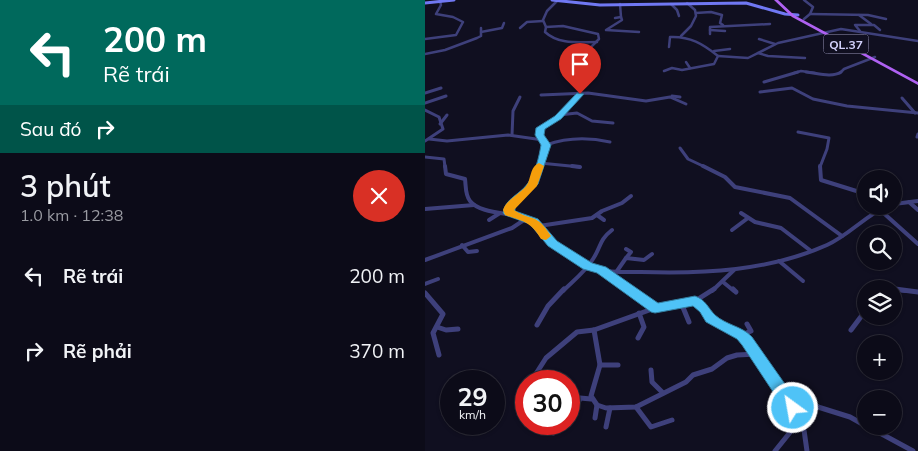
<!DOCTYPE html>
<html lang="vi">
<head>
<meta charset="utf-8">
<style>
  :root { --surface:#0c0b18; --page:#151421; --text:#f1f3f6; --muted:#9a9ba2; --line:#2c2b37 }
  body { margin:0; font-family:Mulish,sans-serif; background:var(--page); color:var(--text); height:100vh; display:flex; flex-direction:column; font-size:19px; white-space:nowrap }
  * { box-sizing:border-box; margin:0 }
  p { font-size:16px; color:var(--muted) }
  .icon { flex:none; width:28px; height:28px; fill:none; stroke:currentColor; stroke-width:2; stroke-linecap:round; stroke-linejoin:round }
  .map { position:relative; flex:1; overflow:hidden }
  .side { display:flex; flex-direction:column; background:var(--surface); width:425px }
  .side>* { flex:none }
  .guide { background:#00695c; color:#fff; overflow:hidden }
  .tools { position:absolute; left:432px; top:170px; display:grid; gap:10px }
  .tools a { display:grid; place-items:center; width:45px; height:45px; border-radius:50%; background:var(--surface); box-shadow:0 1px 4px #0004,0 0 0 1px var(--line); font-size:25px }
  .speed { position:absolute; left:15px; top:370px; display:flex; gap:10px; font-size:25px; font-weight:700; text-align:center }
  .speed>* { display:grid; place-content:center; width:65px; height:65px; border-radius:50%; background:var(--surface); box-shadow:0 1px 4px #0004,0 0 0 1px var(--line); line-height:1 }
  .speed small { font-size:12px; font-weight:400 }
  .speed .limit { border:8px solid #d22; background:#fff; color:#111 }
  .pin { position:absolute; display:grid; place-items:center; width:42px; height:42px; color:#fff; margin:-51px -21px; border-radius:50% 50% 50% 0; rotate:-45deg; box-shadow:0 0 5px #0007 }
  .pin .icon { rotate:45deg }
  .me { position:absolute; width:55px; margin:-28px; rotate:328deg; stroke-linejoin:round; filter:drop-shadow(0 0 4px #0008) }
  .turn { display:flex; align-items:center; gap:18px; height:105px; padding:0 20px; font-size:22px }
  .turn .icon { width:65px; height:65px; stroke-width:2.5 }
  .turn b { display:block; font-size:35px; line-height:42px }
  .then { display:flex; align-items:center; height:48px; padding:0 20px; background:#0003; gap:10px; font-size:19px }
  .round { display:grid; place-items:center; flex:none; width:52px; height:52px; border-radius:26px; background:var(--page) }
  .headline { display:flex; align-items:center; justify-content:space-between; height:85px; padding:0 20px }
  h1 { font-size:30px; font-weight:600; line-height:38px }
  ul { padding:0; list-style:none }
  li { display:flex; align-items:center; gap:15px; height:75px; padding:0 20px }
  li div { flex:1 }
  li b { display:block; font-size:19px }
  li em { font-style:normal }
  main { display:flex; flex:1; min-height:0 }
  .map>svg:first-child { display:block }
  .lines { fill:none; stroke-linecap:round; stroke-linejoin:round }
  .street-far3 { stroke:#3e407b; stroke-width:2.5 }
  .street-far2 { stroke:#3e407b; stroke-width:3 }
  .street-far1 { stroke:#3e407b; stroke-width:4 }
  .street { stroke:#3e407b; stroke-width:5 }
  .secondary { stroke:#7078f3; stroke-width:3 }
  .primary { fill:#af61f2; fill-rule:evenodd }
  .route { fill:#4fc3f7; stroke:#337fa1 }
  .slow { fill:#f59e0b }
  .labels { text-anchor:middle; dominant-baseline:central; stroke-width:4.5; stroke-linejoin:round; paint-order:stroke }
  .shield { fill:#100f20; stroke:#9897b9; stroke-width:1 }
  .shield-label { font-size:12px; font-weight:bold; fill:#d2d1fb }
</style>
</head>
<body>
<main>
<section class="side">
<div class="guide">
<div class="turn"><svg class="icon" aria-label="left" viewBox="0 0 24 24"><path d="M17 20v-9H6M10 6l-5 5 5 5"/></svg><div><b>200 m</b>Rẽ trái</div></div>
<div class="then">Sau đó<svg class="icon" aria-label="right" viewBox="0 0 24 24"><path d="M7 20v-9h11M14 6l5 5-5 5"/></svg></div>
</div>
<div class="headline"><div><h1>3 phút</h1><p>1.0 km · 12:38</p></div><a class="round" style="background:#d93025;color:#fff"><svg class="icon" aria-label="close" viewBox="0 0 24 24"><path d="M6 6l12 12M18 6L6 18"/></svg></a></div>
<ul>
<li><svg class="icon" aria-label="left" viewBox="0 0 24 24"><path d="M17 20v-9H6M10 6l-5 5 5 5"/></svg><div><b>Rẽ trái</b></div><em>200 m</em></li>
<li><svg class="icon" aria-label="right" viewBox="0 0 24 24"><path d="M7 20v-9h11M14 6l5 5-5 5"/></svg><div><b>Rẽ phải</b></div><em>370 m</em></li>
</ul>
</section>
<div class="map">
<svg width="493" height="451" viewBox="0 0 493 451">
  <rect width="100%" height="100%" fill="#100f20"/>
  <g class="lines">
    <!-- street-far3 -->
    <g class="street-far3">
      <polyline points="379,0 388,7 385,14 379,19"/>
      <path d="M 132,1 L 122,11 L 118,20 L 121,27 L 120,32 C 134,45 154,42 172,42"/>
      <polyline points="246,4 252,10 254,16"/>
      <polyline points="271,13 286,12 297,15 295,23 298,25"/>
      <polyline points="385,14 443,15 461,19"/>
      <polyline points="434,15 446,24"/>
      <polyline points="196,17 197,20 181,30 214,32"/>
      <polyline points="190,18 196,17 195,4"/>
      <polyline points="121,27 138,26 173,34 174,39 164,49"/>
      <polyline points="95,28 102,22 118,21"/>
      <polyline points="285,30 300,31"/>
      <polyline points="435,31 430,25 449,25 455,30"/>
      <polyline points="56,32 77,28 79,23"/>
      <polyline points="285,34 285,27 345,24"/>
      <polyline points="256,36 266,26 271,16 270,10 262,3"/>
      <polyline points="0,39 31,35 38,22 28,17 11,14 16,5 15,1"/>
      <polyline points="334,39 350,44"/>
      <polyline points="289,51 305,49"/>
      <polyline points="333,53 343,56 380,58"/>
      <polyline points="0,54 20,50 52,38 56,36 56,28"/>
      <polyline points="293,56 323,58 353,43 416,29 493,41"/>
      <polyline points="261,62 265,68"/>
      <path d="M 239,71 L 247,68 L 257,70 L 289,64 L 293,56 C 278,44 265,36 245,37 L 244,47"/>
      <polyline points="369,73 376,71 390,73"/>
      <polyline points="415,73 419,69 450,57"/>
    </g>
    <!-- street-far2 -->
    <g class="street-far2">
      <path d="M 381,72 C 392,73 407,78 416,72"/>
      <polyline points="339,82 373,72"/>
      <polyline points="335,92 367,88 388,99 422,106 493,113"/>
      <polyline points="0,93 16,88"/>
      <polyline points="116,95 163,93 221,101 245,97 261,104"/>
      <polyline points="247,96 255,97"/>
      <polyline points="477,98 490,113"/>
      <polyline points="0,103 21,96"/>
      <polyline points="0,110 14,117 18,129 0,141"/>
      <polyline points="134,115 152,113 167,121 188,123"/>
      <polyline points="15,124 22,115"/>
      <polyline points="373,132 404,138 402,149 395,167"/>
      <polyline points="87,135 88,111 95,97"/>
      <polyline points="492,137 493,134"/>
      <polyline points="4,139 22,141 83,135 118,140"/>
      <path d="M 121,145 C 143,137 163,137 185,142"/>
      <polyline points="255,148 263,159 280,167"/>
      <polyline points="0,157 19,159 20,167"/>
      <polyline points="115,163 155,167"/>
      <polyline points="114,167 121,145 115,135 115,128 133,118 157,93"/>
    </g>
    <!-- street-far1 -->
    <g class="street-far1">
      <path d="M 20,166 L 21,174 L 40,179 C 41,186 40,195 45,201 C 56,215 89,212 105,220 C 115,225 118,236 126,242 C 136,252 151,261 164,266 C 180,273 199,272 216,272 C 279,274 344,271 402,245 C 424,235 440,216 462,206"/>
      <polyline points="147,166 155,167"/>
      <polyline points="278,166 300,177 310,187 365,198 417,236"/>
      <polyline points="395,166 396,180 441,194"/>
      <polyline points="484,202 493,210"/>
      <polyline points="469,204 493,201"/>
      <polyline points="0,209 49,205"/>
      <polyline points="454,209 493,244"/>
      <polyline points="84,213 85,206 108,184 114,166"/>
      <polyline points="316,213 330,222 356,228 386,251"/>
      <polyline points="172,215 179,220"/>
      <polyline points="64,220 75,213"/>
      <polyline points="114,226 167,218 177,211 197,203 206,196"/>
      <polyline points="307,230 323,218"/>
      <polyline points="37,245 43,252 52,251"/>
      <polyline points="201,249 206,252 201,258"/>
      <polyline points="0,260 87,228 102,218"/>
      <polyline points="354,261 378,281"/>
      <polyline points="176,270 205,291"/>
      <polyline points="192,271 201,258 219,260 227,254"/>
      <polyline points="298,282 309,291"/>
      <polyline points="0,284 13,279"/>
      <polyline points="465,289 481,291"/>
      <path d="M 138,291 C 148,281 160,272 168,259 C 176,247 174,240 187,230"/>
      <polyline points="287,291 309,270"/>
    </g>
    <!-- street -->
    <g class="street">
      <polyline points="204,289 230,308"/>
      <polyline points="308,289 311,292"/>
      <polyline points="470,289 493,292"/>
      <polyline points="0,293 18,314 8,333 14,355"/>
      <polyline points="270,301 280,309 285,318 317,335 322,341 375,420 379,430 382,451"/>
      <polyline points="257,305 264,322"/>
      <polyline points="112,325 123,306 139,289"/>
      <polyline points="12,327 21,330 33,329"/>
      <polyline points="169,330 175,365 166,396 172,405 181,408 211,407 261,382 268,375 287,369 302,358 312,355 332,354"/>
      <polyline points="426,330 441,310"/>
      <polyline points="317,335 326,331 322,324"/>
      <polyline points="213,338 219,327 214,313"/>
      <polyline points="175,365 193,365"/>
      <polyline points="226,370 227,382 238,393"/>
      <polyline points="107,380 121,358 152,332 169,330 230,308 270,301 289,289"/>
      <polyline points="361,397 425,417 441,426"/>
      <polyline points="211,407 226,427 247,420"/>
      <polyline points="144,413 150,411 155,398 166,399"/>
      <polyline points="170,418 172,405"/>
      <polyline points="442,426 488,451"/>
      <polyline points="181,427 185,408"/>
      <polyline points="128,433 134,424"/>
      <polyline points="350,451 375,420"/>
    </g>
    <!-- secondary -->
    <g class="secondary">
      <polyline points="127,0 175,5 321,3 360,14 373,15"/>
      <polyline points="0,3 29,0"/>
    </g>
    <!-- primary -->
    <polygon class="primary" points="349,0 353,0 369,15 493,82 493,85 367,17"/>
  </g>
  <!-- route -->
  <path class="route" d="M 152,93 L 159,94 L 136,119 L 120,129 L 119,135 L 126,145 L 113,184 L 90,207 L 90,211 L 113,219 L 132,241 L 167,263 L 181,267 L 233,303 L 270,296 C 281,300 283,308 290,315 C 301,325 317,326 327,337 L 374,404 L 376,408 L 374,413 L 368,415 L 362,413 L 317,345 L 312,339 L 281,322 L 275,312 L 268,306 L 230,313 L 226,312 L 172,273 L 158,269 L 123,246 L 105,224 L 80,215 L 78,213 C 80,198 95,195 103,183 C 110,174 114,157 116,145 L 110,135 L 111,128 L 130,116 Z"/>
  <!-- slow -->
  <path class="slow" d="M 114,163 L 119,166 L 112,186 L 89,210 C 107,222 111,212 126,236 L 121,240 L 116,239 C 105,221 99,222 80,215 L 78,210 C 82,198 97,194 103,183 C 106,176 106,166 114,163 Z"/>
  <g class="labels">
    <!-- shield labels -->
    <rect class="shield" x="398.5" y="34.5" width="45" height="19" rx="4"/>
    <g class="shield-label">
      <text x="421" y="44">QL.37</text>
    </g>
  </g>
</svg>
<div class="tools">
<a><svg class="icon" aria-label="sound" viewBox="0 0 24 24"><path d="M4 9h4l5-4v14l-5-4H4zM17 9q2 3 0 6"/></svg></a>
<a><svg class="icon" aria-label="search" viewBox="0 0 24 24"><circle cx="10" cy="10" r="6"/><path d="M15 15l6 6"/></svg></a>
<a><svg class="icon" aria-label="layers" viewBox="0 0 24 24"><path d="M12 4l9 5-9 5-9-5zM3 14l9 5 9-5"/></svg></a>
<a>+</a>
<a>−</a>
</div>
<div class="speed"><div>29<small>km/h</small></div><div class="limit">30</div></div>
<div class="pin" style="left:155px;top:94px;background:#d93025"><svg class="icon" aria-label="arrive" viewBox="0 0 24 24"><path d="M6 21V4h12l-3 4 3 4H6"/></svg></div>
<svg class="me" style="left:368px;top:408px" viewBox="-20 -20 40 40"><circle r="17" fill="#4fc3f7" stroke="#fff" stroke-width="3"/><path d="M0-11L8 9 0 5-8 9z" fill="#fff"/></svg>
</div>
</main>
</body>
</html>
